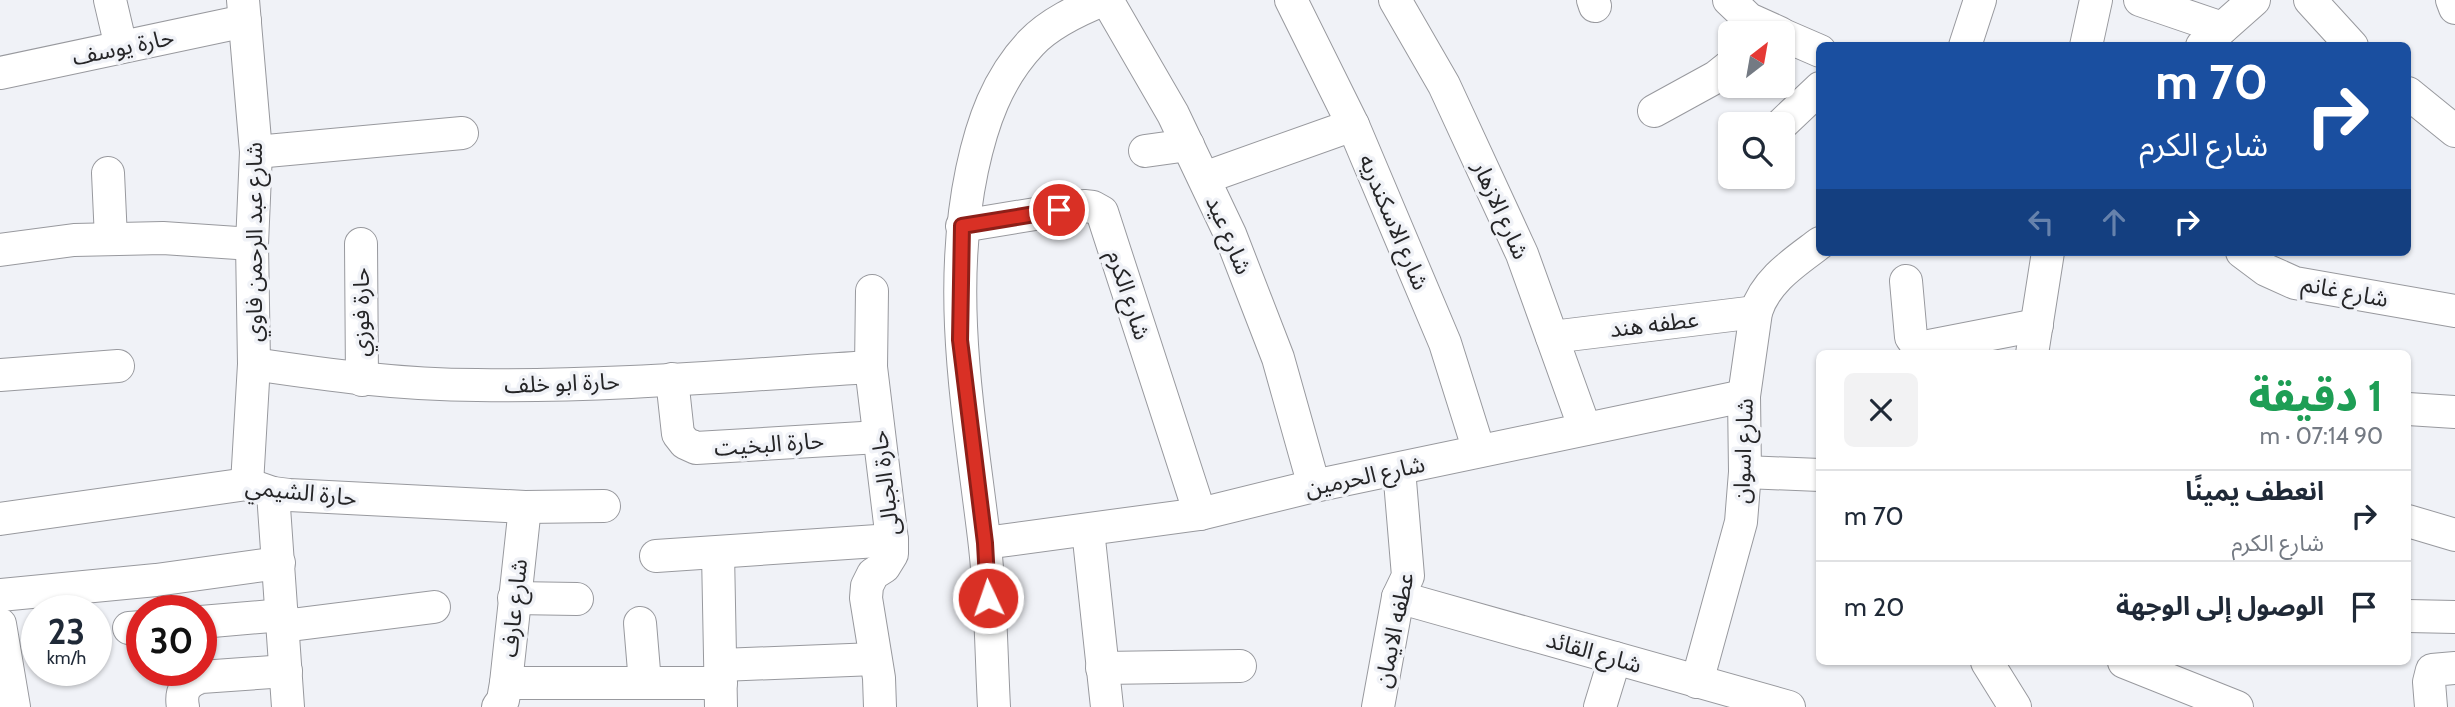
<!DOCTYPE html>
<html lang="ar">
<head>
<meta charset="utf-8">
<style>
  :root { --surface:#fff; --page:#f2f2f3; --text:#1f2937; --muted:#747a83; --line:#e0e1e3 }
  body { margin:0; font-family:Cabin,"Noto Sans Arabic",sans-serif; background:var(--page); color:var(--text); direction:rtl; height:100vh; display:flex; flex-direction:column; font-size:26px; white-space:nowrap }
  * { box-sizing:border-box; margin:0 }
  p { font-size:23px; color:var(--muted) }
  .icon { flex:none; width:38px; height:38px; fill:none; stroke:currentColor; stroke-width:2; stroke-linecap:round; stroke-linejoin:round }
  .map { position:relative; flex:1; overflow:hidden; direction:ltr }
  .sheet { position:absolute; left:1816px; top:350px; width:595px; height:315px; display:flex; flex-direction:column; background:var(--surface); border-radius:10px; box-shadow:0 2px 5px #0004; direction:rtl }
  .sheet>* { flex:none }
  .guide { position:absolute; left:1816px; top:42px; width:595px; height:214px; border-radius:10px; box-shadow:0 2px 5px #0004; direction:rtl; background:#1a4fa0; color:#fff; overflow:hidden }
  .needle { width:46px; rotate:31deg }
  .controls { position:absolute; left:1718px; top:21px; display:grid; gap:14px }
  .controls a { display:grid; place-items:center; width:77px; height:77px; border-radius:10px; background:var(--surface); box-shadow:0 2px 5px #0004; font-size:35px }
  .speed { position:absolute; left:21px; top:595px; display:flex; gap:14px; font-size:35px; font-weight:700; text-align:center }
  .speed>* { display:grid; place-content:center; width:91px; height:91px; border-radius:50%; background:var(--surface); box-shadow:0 2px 5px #0004; line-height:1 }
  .speed small { font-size:18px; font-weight:400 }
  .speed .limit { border:10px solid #d22; background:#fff; color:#111 }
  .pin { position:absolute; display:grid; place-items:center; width:60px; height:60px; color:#fff; margin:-30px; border:4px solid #fff; border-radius:50%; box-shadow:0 2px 7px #0007 }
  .me { position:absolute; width:77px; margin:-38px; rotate:357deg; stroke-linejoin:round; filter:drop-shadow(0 0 5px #0008) }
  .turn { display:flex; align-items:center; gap:24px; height:147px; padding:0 28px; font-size:32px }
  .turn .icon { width:91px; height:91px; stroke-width:2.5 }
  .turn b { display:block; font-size:49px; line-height:60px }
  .lanes { display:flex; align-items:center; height:66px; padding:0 28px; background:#0003; justify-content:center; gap:35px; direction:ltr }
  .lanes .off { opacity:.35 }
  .round { display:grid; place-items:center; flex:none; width:74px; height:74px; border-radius:10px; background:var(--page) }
  .overview { display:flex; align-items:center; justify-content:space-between; height:119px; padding:0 28px }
  h1 { font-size:42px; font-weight:800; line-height:52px; color:#1e9e55 }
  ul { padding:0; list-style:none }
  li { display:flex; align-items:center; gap:21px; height:91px; padding:0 28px; border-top:2px solid var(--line) }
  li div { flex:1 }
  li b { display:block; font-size:26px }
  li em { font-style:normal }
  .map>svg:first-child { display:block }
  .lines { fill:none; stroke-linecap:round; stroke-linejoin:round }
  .minor-casing { stroke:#98999e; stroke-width:34 }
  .minor { stroke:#fff; stroke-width:32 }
  .route-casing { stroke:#8d1f18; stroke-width:18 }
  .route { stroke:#d93025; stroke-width:12 }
  .labels { text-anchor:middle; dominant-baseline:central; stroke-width:7; stroke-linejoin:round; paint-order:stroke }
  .street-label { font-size:23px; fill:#252527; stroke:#f0f2f7 }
</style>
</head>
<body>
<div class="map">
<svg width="2455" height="707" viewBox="0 0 2455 707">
  <rect width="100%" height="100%" fill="#f0f2f7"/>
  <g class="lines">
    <!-- minor casing -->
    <g class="minor-casing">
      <g id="minor">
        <polyline points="110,0 121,47"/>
        <polyline points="243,0 256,152 252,244 254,364 247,484"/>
        <polyline points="1107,0 1173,114 1230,234 1278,358 1314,486"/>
        <polyline points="1291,0 1353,125 1445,343 1479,451"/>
        <polyline points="1395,0 1444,85 1522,254 1585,429"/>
        <polyline points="1593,0 1595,6"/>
        <polyline points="1729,0 1749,19 1780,33"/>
        <polyline points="2140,0 2222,28"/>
        <polyline points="2310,0 2352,46"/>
        <polyline points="2452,0 2455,8"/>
        <polyline points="1783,35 1820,51"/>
        <polyline points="1965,46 1980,0"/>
        <polyline points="2086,46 2096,0"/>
        <polyline points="2202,46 2254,0"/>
        <polyline points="0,73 245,21"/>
        <polyline points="2408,93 2455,131"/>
        <polyline points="1654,111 1716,77 1731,65"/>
        <polyline points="1782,124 1820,88"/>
        <polyline points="1145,151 1188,145"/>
        <polyline points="256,152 462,133"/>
        <polyline points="108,173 111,239"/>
        <polyline points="1204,178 1353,125"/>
        <polyline points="962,226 1084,206 1093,207 1102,212 1200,514"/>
        <polyline points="361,244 362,380"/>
        <polyline points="0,250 74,240 163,238 252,244"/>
        <polyline points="2242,252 2266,270 2295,283 2455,311"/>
        <polyline points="1906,281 1911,337 1916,344 1924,347 2037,325"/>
        <polyline points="872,291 871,367 892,540 892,554 884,567 873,574 867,586 866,598 879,678 880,707"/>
        <polyline points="1552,337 1756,312"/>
        <polyline points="2032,354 2048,252"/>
        <path d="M 254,364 C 328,375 402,385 477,385 C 608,387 740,375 871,367"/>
        <polyline points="0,375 118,366"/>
        <polyline points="672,379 678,434 685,443 696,448 879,437"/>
        <polyline points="2408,409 2455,412"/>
        <polyline points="1745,472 1820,475"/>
        <polyline points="273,493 288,707"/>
        <polyline points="0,519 247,484 273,493 289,495 525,507 604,506"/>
        <polyline points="2408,521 2455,535"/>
        <polyline points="1088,530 1107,707"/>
        <polyline points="985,543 1200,514 1314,486 1744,396"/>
        <polyline points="718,553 721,707"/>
        <polyline points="656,556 892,540"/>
        <polyline points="0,595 156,580 279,563"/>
        <polyline points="1398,597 1789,707"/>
        <polyline points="514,598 577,599"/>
        <polyline points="2408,616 2455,617"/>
        <polyline points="201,622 283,615"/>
        <polyline points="640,623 645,683"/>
        <polyline points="0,624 14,707"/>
        <polyline points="283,626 434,607"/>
        <polyline points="129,628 142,627"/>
        <polyline points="1987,662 2015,707"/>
        <polyline points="2124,662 2237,707"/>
        <polyline points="721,665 875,659"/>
        <polyline points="1102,668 1240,666"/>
        <path d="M 1697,682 L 1741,522 L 1745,472 L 1744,396 L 1756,312 C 1766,280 1795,262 1820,243"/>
        <polyline points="506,683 721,683"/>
        <path d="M 183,707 C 180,691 186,682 201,677 L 286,671"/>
        <polyline points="498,707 503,700 506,683 525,507"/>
        <path d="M 994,707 C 991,651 991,594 984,538 C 969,414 946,294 972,170 C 982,123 997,79 1031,43 C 1050,23 1078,10 1103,0"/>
        <polyline points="1378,707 1398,597 1408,576 1399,469"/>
        <polyline points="1600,707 1615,658"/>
        <polyline points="2431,707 2429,682 2432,670 2455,668"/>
      </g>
    </g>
    <!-- minor -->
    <use href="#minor" class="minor"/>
  </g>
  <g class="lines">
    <!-- route casing -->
    <g class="route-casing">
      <polyline id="route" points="988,598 985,543 960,340 962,226 1059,210"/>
    </g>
    <!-- route -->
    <use href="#route" class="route"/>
  </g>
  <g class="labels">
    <!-- street labels -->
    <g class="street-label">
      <text transform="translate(123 47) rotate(-12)">حارة يوسف</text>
      <text transform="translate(1501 210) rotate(66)">شارع الازهار</text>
      <text transform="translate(1394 222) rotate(67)">شارع الاسكندريه</text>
      <text transform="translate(1229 235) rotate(67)">شارع عيد</text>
      <text transform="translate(254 242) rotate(-90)">شارع عبد الرحمن فاوي</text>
      <text transform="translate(2345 291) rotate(11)">شارع غانم</text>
      <text transform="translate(1129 295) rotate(72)">شارع الكرم</text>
      <text transform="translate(361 312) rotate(-90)">حارة فوزي</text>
      <text transform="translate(1654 324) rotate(-7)">عطفه هند</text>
      <text transform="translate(562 383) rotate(-2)">حارة ابو خلف</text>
      <text transform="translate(769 444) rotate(-4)">حارة البخيت</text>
      <text transform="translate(1743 451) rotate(-88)">شارع اسوان</text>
      <text transform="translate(1365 476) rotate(-12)">شارع الحرمين</text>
      <text transform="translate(885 483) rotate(-97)">حارة الجبالى</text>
      <text transform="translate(301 492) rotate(6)">حارة الشيمي</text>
      <text transform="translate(514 608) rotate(-84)">شارع عارف</text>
      <text transform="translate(1394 630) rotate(-78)">عطفه الايمان</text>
      <text transform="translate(1594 652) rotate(16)">شارع القائد</text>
    </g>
  </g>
</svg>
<div class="controls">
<a><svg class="needle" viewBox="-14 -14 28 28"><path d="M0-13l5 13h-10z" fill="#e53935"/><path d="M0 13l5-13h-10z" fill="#747a83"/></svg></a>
<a><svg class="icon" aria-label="search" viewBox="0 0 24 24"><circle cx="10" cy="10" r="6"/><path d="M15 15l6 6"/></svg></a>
</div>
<div class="speed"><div>23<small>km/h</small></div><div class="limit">30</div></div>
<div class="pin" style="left:1059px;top:210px;background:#d93025"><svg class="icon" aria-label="arrive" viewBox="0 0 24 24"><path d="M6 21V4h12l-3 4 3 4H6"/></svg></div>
<svg class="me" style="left:988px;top:598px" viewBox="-20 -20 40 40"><circle r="17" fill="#d93025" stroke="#fff" stroke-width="3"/><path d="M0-11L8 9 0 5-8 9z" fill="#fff"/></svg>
<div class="guide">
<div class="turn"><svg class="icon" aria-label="right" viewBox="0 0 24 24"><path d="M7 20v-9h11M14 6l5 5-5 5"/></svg><div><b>70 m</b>شارع الكرم</div></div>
<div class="lanes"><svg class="icon off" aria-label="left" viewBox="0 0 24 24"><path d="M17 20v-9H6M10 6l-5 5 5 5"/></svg><svg class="icon off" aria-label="ahead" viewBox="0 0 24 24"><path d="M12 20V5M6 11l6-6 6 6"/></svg><svg class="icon" aria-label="right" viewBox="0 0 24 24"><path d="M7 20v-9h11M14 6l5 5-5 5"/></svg></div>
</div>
<section class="sheet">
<div class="overview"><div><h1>1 دقيقة</h1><p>90 m · 07:14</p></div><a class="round"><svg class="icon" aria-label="close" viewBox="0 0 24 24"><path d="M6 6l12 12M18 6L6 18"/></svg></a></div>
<ul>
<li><svg class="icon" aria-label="right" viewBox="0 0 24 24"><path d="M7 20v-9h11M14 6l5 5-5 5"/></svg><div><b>انعطف يمينًا</b><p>شارع الكرم</p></div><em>70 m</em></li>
<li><svg class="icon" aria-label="arrive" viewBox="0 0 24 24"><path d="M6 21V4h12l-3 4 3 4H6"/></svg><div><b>الوصول إلى الوجهة</b></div><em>20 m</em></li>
</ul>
</section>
</div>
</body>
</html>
